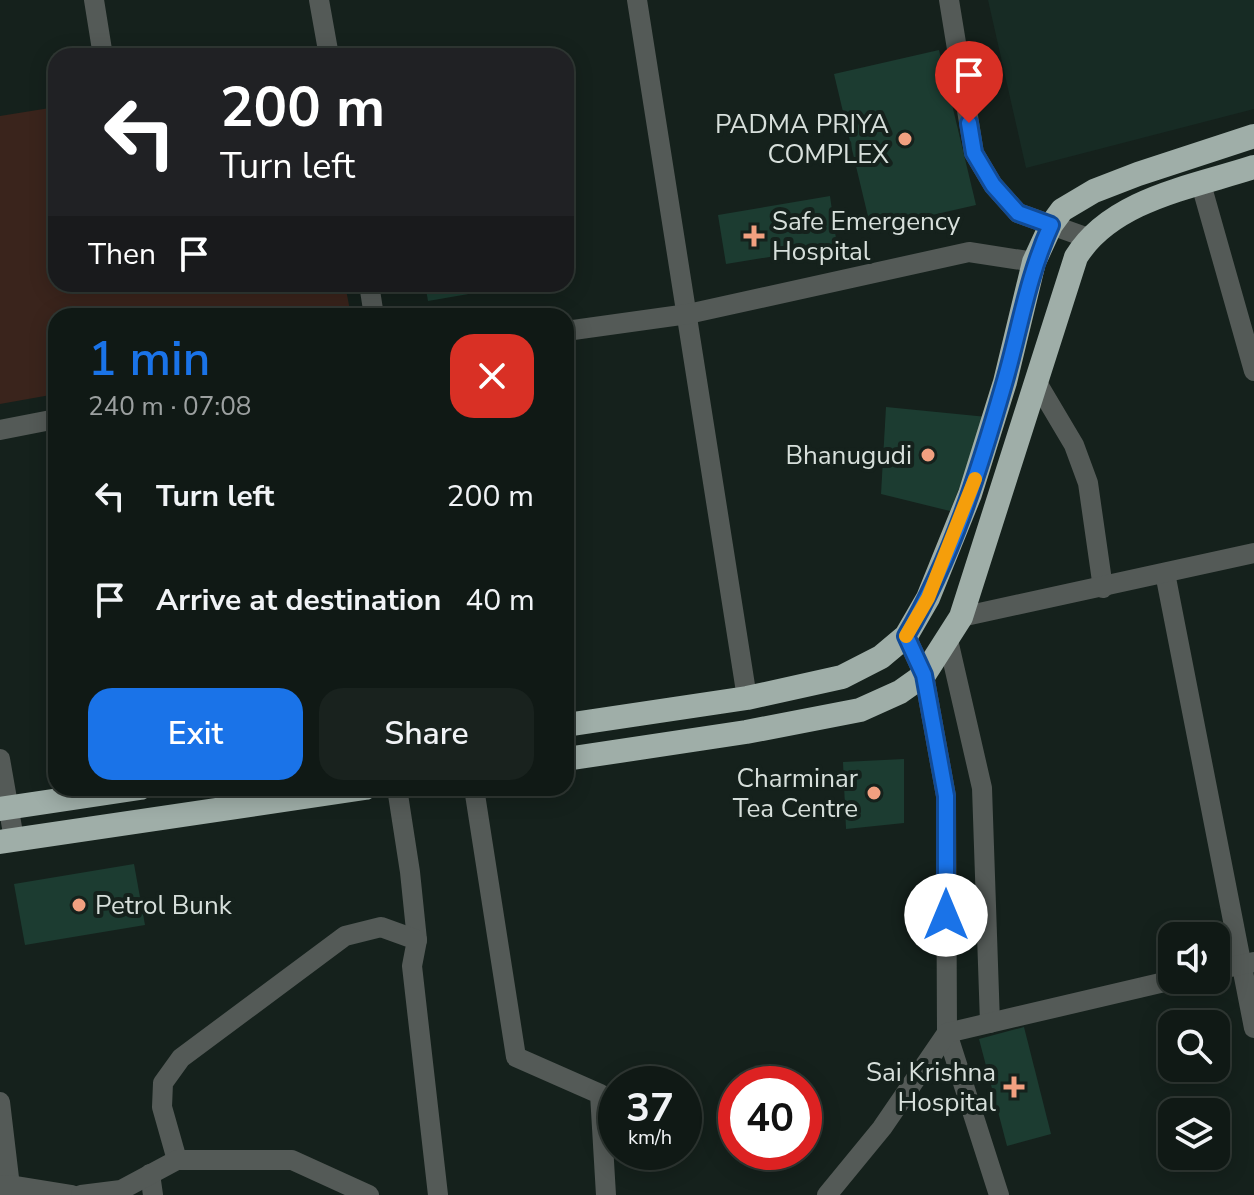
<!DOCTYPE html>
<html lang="en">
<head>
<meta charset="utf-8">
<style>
  :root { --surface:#101915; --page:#19221e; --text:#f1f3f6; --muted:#9ca0a0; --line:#303834; --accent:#1a73e8 }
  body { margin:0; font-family:"Nunito Sans",sans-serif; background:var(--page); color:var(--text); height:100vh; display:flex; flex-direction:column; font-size:30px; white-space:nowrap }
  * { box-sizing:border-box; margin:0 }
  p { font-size:26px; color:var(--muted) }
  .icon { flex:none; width:44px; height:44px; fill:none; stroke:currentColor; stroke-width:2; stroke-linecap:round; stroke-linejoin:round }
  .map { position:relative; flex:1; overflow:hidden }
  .details { position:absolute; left:48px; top:308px; width:526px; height:488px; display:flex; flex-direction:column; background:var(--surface); border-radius:24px; box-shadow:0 4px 20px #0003,0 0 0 2px var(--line) }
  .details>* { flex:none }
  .top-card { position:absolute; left:48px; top:48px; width:526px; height:244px; border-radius:24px; box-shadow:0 4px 20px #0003,0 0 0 2px var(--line); background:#202124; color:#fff; overflow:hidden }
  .tools { position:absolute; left:1158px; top:922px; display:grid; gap:16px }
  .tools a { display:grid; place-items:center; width:72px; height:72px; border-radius:16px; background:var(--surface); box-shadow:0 4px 20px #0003,0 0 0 2px var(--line); font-size:40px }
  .speed { position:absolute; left:598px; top:1066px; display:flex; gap:16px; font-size:40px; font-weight:700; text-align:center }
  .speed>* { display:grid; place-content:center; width:104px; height:104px; border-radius:50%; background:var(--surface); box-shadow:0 4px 20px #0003,0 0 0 2px var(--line); line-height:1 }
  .speed small { font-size:20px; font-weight:400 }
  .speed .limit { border:12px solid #d22; background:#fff; color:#111 }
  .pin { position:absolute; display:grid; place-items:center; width:68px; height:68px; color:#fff; margin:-82px -34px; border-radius:50% 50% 50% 0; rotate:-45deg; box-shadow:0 0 8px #0007 }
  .pin .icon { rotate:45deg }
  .me { position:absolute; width:88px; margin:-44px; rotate:0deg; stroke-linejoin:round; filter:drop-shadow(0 0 6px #0008) }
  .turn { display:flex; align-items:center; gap:28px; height:168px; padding:0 40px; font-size:36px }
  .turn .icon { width:104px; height:104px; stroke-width:2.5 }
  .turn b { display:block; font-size:56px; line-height:68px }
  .then { display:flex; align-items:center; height:76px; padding:0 40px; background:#0003; gap:16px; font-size:30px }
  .round { display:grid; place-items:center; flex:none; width:84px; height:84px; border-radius:24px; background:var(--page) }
  .head { display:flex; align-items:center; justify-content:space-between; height:136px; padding:0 40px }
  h1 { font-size:48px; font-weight:600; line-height:60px; color:var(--accent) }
  .button { display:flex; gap:16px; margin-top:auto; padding:16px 40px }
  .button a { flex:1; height:92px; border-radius:24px; background:var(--accent); color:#fff; font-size:32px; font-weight:600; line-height:92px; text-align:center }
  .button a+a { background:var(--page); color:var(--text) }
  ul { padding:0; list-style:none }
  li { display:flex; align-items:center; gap:24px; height:104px; padding:0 40px }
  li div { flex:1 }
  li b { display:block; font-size:30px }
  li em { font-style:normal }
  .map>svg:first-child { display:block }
  .built { fill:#172b24 }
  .green { fill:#3a241c }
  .building { fill:#1c3c31 }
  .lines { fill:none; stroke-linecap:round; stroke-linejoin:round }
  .minor { stroke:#545a57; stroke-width:20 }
  .highway { stroke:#9faea8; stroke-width:24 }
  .route-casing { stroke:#114b97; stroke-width:20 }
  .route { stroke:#1a73e8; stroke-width:14 }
  .slow { stroke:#f59e0b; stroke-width:14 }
  .poi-dot { fill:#f2a080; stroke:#15211c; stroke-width:3 }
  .labels { text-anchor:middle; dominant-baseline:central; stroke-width:8; stroke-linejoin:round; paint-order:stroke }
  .poi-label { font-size:26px; fill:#d7dfdb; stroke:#15211c; text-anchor:end }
</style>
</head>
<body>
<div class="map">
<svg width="1254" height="1195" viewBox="0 0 1254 1195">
  <rect width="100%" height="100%" fill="#15211c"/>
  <!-- built -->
  <polygon class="built" points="988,0 1254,0 1254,109 1026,168"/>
  <!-- green -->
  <polygon class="green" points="56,107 56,284 345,284 351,316 56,316 56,394 0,404 0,116"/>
  <!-- building -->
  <g class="building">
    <polygon points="939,50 976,205 871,229 834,74"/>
    <polygon points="830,196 837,246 726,264 718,215"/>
    <polygon points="425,284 485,284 486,291 428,301"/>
    <polygon points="886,407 987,417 950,511 881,494"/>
    <polygon points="904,759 904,823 846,829 843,762"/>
    <polygon points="134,864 145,925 25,945 14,884"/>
    <polygon points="1024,1027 1051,1134 1007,1146 979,1039"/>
  </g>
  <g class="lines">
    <!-- minor -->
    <g class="minor">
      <polyline points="94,0 103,56"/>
      <polyline points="319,0 329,56"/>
      <polyline points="637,0 747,698"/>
      <polyline points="949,0 974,153 993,185 1018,213 1088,238"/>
      <polyline points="1201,184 1254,371"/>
      <polyline points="369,284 374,316"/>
      <polyline points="566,331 688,314 969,252 1034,262"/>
      <polyline points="1036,381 1074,445 1088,483 1103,588"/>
      <polyline points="0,430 56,419"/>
      <polyline points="1165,573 1254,1028"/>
      <polyline points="961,617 1254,553"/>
      <polyline points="906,636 924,675 946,796 947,1033 999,1195"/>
      <polyline points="948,640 982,788 990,1023"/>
      <polyline points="0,759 14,839"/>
      <polyline points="397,788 410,872 417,940"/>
      <polyline points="474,788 516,1057 600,1094 606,1195"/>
      <polyline points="1216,970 1254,962"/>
      <polyline points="0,1102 11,1195"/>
      <polyline points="177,1160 162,1107 163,1083 181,1058 345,936 381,927 417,940 412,966 438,1195"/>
      <polyline points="150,1174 153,1195"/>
      <polyline points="0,1186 10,1185 72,1195"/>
      <polyline points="81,1195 121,1190 177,1160 292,1160 369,1195"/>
      <polyline points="827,1195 882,1128 947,1033 1173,980"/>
    </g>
    <!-- highway -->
    <g class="highway">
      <polyline points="566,725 747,698 842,677 881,657 906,636 928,598 970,494 1005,382 1034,262 1051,225 1062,210 1094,191 1138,174 1254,136"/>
      <path d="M 566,759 L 746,732 L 860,710 L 900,692 L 924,675 L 961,617 L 1076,257 C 1112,199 1193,187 1254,167"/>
      <polyline points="0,809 140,788"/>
      <polyline points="0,842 365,788"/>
    </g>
  </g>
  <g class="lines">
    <!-- route casing -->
    <g class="route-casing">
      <path id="route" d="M 946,915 L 946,796 L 924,675 L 906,636 C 952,558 979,471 1004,384 C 1020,329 1027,278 1051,225 L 1018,213 L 993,185 L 974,153 L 969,123"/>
    </g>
    <!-- route -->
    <use href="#route" class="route"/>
    <!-- slow -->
    <polyline class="slow" points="906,636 928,598 975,479"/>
  </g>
  <!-- markers -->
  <g class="poi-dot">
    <circle cx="905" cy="139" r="8"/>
    <path d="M750 224h8v8h8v8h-8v8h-8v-8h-8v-8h8z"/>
    <circle cx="928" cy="455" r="8"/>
    <circle cx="874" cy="793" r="8"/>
    <circle cx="79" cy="905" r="8"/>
    <path d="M1010 1075h8v8h8v8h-8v8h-8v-8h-8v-8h8z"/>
  </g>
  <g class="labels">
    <!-- poi labels -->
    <g class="poi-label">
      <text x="889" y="124">PADMA PRIYA<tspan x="889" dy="30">COMPLEX</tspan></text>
      <text x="772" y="221" text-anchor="start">Safe Emergency<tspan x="772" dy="30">Hospital</tspan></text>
      <text x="912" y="455">Bhanugudi</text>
      <text x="858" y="778">Charminar<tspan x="858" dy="30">Tea Centre</tspan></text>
      <text x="95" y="905" text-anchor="start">Petrol Bunk</text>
      <text x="996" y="1072">Sai Krishna<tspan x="996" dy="30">Hospital</tspan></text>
    </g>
  </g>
</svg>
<div class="tools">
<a><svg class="icon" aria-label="sound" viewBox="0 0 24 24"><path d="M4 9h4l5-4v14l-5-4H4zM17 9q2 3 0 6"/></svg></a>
<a><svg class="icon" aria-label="search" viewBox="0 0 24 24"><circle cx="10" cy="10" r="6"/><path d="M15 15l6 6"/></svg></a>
<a><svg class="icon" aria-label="layers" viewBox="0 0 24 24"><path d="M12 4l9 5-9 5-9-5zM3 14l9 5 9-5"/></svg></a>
</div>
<div class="speed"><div>37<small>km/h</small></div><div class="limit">40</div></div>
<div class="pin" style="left:969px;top:123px;background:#d93025"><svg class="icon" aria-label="arrive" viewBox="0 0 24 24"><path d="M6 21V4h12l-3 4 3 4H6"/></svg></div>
<svg class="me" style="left:946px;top:915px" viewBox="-20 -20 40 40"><circle r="19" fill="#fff"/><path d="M0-13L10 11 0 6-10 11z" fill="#1a73e8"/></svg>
<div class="top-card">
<div class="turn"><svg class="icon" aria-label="left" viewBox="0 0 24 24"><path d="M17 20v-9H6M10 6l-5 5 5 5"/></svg><div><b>200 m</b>Turn left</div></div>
<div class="then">Then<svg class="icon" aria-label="arrive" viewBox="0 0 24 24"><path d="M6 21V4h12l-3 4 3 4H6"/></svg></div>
</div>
<section class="details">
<div class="head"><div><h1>1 min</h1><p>240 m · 07:08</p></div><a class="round" style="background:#d93025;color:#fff"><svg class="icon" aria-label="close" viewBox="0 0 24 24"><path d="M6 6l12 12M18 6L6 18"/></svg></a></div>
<ul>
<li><svg class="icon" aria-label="left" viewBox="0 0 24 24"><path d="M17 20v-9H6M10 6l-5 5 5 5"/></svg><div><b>Turn left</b></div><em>200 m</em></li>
<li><svg class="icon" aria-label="arrive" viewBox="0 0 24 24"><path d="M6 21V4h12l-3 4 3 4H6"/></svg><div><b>Arrive at destination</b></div><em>40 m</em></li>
</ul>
<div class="button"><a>Exit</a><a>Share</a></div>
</section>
</div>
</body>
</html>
